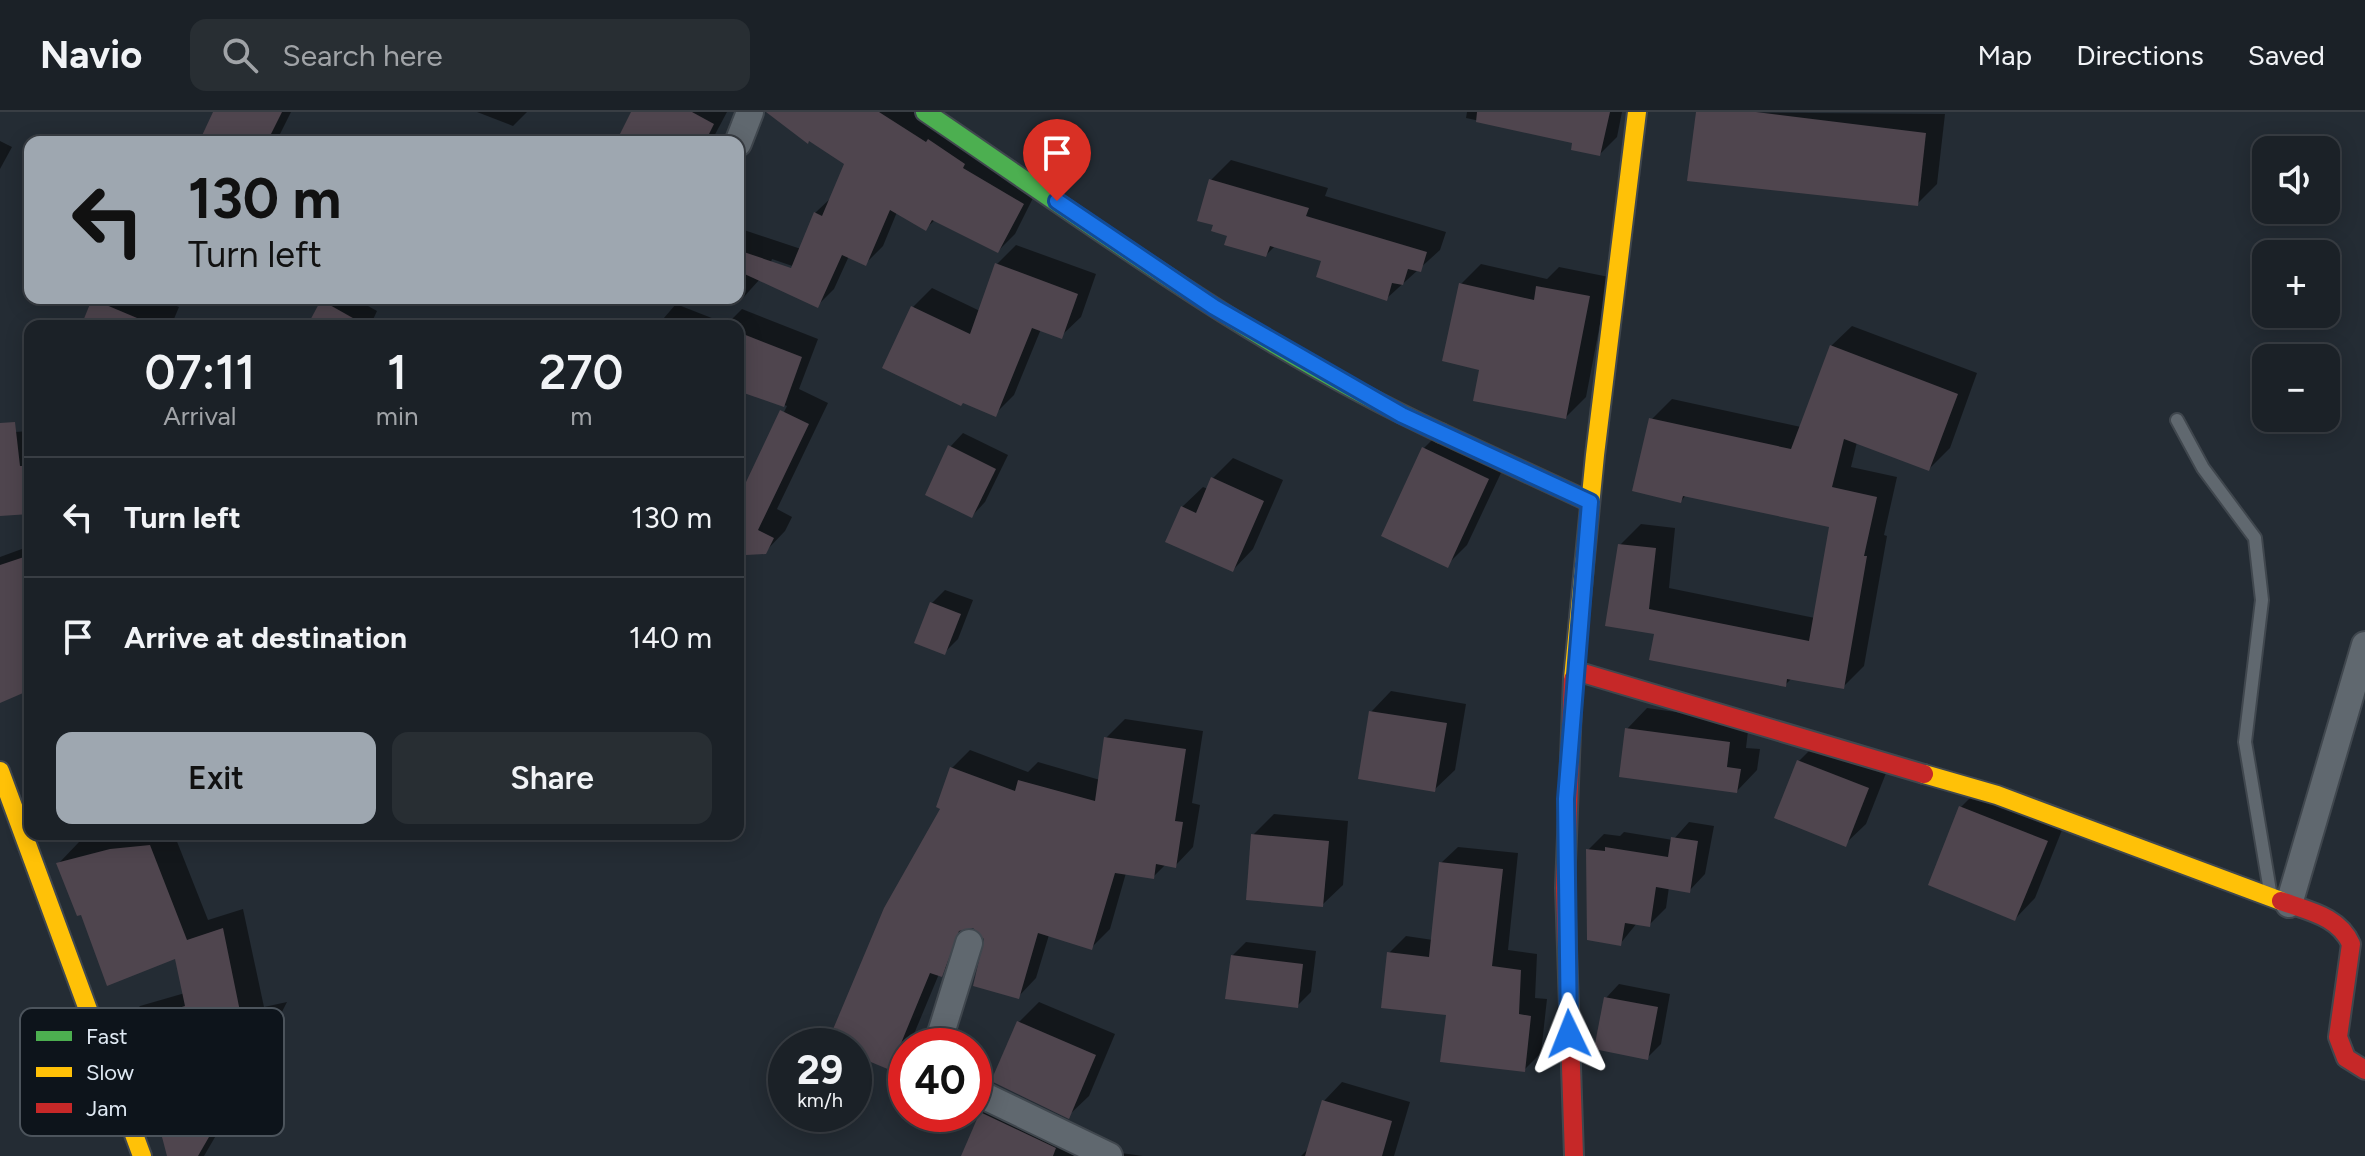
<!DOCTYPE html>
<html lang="en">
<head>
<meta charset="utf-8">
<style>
  :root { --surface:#1b2127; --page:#282e33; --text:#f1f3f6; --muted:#a0a3a7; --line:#393e44; --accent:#9ea7b0 }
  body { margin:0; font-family:Figtree,sans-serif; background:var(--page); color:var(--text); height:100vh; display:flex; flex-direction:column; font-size:30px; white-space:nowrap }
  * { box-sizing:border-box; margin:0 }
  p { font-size:26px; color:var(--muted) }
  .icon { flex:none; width:44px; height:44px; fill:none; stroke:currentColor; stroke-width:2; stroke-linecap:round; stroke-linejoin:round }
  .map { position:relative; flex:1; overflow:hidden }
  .side { position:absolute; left:24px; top:208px; width:720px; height:520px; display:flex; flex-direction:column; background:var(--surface); border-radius:16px; box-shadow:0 4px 20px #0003,0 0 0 2px var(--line) }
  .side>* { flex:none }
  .banner { position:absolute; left:24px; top:24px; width:720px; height:168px; border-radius:16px; box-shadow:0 4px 20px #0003,0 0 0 2px var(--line); background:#9ea7b0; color:#111; overflow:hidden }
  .tools { position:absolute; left:2252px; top:24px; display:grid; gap:16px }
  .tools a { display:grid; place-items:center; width:88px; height:88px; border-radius:16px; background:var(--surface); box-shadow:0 4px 20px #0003,0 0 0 2px var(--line); font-size:40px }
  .speed { position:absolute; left:768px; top:916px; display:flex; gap:16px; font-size:40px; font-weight:700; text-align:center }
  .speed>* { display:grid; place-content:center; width:104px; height:104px; border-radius:50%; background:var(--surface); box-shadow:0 4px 20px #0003,0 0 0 2px var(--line); line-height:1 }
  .speed small { font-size:20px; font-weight:400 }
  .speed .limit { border:12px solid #d22; background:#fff; color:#111 }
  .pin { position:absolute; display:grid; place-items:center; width:68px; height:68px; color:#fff; margin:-82px -34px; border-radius:50% 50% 50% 0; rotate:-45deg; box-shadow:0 0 8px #0007 }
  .pin .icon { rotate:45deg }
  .me { position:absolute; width:88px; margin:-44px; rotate:358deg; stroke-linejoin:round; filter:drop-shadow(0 0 6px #0008) }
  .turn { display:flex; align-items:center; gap:28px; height:168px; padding:0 32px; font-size:36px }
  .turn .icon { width:104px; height:104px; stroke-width:2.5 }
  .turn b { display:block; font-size:56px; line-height:68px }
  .eta { display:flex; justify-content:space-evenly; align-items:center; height:136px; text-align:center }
  .eta b { font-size:48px; font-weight:600; line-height:56px }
  .primary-button { display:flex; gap:16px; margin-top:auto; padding:16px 32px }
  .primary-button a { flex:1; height:92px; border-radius:16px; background:var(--accent); color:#111; font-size:32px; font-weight:600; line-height:92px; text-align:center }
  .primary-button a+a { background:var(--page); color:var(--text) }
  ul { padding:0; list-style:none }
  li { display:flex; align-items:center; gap:24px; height:120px; padding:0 32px; border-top:2px solid var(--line) }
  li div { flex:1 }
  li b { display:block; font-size:30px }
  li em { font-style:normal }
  header { display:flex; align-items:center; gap:48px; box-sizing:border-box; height:112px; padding:0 40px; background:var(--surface); border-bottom:2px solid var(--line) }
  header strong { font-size:38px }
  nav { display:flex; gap:44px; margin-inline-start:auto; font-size:28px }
  .search { width:560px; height:72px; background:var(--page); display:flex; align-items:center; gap:20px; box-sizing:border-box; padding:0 28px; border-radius:16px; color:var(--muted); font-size:30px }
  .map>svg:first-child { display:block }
  .shadow { fill:#0007; fill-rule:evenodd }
  .building { fill:#4f454e }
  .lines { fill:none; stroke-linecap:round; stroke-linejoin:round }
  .lane-casing { stroke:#40474e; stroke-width:16 }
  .street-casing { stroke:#40474e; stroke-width:30 }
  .fast-casing { stroke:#40474e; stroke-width:22 }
  .slow-casing { stroke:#40474e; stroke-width:22 }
  .jam-casing { stroke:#40474e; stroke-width:22 }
  .lane { stroke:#60686f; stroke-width:12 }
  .street { stroke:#60686f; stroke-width:26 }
  .fast { stroke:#4caf50; stroke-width:18 }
  .slow { stroke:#ffc107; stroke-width:18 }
  .jam { stroke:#c62828; stroke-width:18 }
  .route-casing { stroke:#114b97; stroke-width:20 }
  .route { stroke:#1a73e8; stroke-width:14 }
  .key { fill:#0d141b; stroke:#4c545c; stroke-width:2 }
  .key-label { font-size:22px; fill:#dfe9f3 }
</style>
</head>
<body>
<header>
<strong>Navio</strong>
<div class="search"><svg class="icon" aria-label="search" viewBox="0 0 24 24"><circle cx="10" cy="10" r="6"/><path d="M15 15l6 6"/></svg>Search here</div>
<nav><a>Map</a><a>Directions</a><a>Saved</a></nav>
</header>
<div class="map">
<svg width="2365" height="1044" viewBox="0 0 2365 1044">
  <rect width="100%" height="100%" fill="#242c34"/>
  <!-- shadow -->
  <g class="shadow">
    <polygon points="215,0 291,0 276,30 215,30"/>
    <polygon points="477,0 527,0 513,14"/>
    <polygon points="633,0 727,0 711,30 618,30"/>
    <path d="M 768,0 L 921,0 L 1039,74 L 1015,122 L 998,139 L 935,108 L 925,117 L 897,100 L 883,134 L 866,151 L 849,144 L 834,177 L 817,194 L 760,167 L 741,188 L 735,186 L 738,186 L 738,116 L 801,137 L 815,101 L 833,84 L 847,51 ZM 772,147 L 801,157 L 800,161 L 771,150 Z"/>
    <polygon points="1467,0 1622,0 1617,25 1600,42 1574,29 1466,6"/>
    <polygon points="1698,0 1945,2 1937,72 1917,92"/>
    <polygon points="0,29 12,35 0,57"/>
    <polygon points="1231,48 1328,76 1325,84 1446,120 1440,138 1386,187 1323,148 1275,134 1266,143 1229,123 1211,68"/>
    <polygon points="1016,133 1096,162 1081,205 1061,224 1041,217 1014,283 995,302 913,195 932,176 980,199 997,152"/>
    <polygon points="1481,152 1547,167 1559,155 1609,165 1586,285 1566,305 1481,256 1461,172"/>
    <polygon points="96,186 158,186 179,195 171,214 83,214"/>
    <polygon points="326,186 354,186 377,199 370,214 315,214"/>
    <polygon points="676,192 727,212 742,197 818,227 799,277 828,291 777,397 792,405 785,419 765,440 738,434 738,392 787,294 738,276 738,214 657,214"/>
    <polygon points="1852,214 1977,261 1950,336 1929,357 1857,330 1851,355 1897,365 1884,423 1887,424 1864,554 1843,575 1792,566 1785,573 1656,520 1620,433 1641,412 1675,416 1669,476 1815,506 1831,413 1687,382 1681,389 1651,308 1672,287 1801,315 1831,234"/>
    <polygon points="1444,316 1508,346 1467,433 1447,453 1424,336"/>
    <polygon points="30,319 30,398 0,402 0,321"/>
    <polygon points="963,321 1008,343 985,390 972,404 950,335"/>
    <polygon points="1233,346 1283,368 1253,437 1233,458 1182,395 1203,375 1208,377 1213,366"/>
    <polygon points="30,434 30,592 25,578 0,581 0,445"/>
    <polygon points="945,478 973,488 958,527 945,540 932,491"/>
    <polygon points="1391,579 1466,592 1455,658 1434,678 1371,600"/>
    <polygon points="1647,596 1749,610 1746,636 1760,637 1757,658 1737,679 1627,617"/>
    <polygon points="1125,607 1203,619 1192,691 1200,693 1193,735 1175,754 1166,752 1153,765 1126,761 1110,817 1091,836 1049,823 1036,866 1018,885 987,826 971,814 960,844 939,862 909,934 889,956 854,941 854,934 838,934 943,696 952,656 970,638 1028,660 1038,650 1100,668 1106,626"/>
    <polygon points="1819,629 1888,656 1866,712 1845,732 1799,649"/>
    <polygon points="1981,675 2066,708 2035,786 2015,807 1961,695"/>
    <polygon points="1274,702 1348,709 1343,773 1322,793 1253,723"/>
    <polygon points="1689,710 1714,714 1705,762 1689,779 1669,775 1666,796 1649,813 1637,811 1620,832 1588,738 1604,722 1620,724 1624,720 1673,728"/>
    <polygon points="113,722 174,722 208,808 243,797 264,895 287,890 263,937 267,936 204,1044 169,1044 147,961 120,915 140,894 185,881 177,844 82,801 59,751 79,730"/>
    <polygon points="1458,735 1518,741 1508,838 1537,842 1535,886 1547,887 1541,941 1524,958 1448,902 1389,841 1406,824 1433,828 1441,751"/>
    <polygon points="1246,830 1316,839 1311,880 1297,894 1232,844"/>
    <polygon points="1619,872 1670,882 1661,932 1647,946 1606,886"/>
    <polygon points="1039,890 1115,922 1089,984 1068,1004 1019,910"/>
    <polygon points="1342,970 1410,990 1394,1044 1301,1044 1310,1035 1324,989"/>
    <polygon points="1000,983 1121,1041 1143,1044 966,1044 982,1001"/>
  </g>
  <!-- building -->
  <g class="building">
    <polygon points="213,0 282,0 267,30 199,30"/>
    <polygon points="631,0 692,0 714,12 705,30 616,30"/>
    <polygon points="766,0 879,0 926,30 928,27 965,52 963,56 1024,92 998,141 932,108 926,119 890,98 866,154 842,143 818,196 738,159 738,138 791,156 814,100 822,104 844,52 809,29 808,32"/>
    <polygon points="1477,0 1610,0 1600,44 1571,38 1572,31 1476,10"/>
    <polygon points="1696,0 1756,0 1926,21 1918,94 1687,69"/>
    <polygon points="1209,67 1309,96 1306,104 1427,140 1421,160 1408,157 1403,173 1392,171 1387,189 1316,165 1321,149 1270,134 1266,145 1224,133 1227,124 1211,119 1213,113 1197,109"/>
    <polygon points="995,151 1078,182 1062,227 1032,216 996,305 963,291 961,294 882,256 911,194 970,222"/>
    <polygon points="1459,171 1534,188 1536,174 1590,184 1566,307 1473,289 1479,258 1442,249"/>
    <polygon points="92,187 156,214 81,214"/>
    <polygon points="321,188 367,214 307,214"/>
    <polygon points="738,220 802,245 784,295 738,279"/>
    <polygon points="1830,233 1958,282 1929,359 1844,327 1832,375 1877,385 1864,444 1867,444 1844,577 1787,567 1786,575 1649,548 1654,522 1605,514 1618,432 1656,436 1649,497 1809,529 1829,415 1683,384 1681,391 1632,379 1649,306 1791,337"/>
    <polygon points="780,298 809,312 758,418 774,426 766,442 746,443 738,459 738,387"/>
    <polygon points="15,310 20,354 25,354 30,402 0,404 0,311"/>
    <polygon points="948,333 996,357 972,406 925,383"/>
    <polygon points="1422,335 1489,367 1448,456 1381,424"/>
    <polygon points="1211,365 1264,389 1233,460 1165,430 1181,394 1196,401"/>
    <polygon points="30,443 30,578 0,591 0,453"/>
    <polygon points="930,490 961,502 945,543 914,531"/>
    <polygon points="1369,599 1447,611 1435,680 1358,667"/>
    <polygon points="1625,616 1730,630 1727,655 1741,657 1737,681 1619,665"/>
    <polygon points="1104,625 1186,637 1175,709 1183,710 1176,756 1156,752 1154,767 1115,761 1092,838 1038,821 1019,887 973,874 984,827 973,816 959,819 942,865 930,861 890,958 854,943 854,934 826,934 884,796 940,697 936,695 950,655 1015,679 1018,668 1095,689"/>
    <polygon points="1797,648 1869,676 1846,735 1774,706"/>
    <polygon points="1959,694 2048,729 2015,809 1928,773"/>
    <polygon points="1251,722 1329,729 1323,795 1246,788"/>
    <polygon points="1671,725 1698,729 1690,781 1656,775 1650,815 1625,811 1621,834 1587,828 1586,737 1605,739 1605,735 1668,745"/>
    <polygon points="150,733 187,828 223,816 243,914 269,909 245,955 250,954 198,1044 167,1044 146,964 137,966 117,915 185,894 175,847 107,874 81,803 77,804 56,751 110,737"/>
    <polygon points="1439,750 1503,757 1492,854 1521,858 1519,902 1531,904 1525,960 1440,950 1446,903 1381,896 1387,840 1429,845"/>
    <polygon points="1231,843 1303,852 1298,896 1225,887"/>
    <polygon points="1604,885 1658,895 1648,948 1594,937"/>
    <polygon points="1017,909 1096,943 1069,1007 991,969"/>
    <polygon points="1322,988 1392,1009 1382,1044 1305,1044"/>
    <polygon points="980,1000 1056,1036 1053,1044 961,1044"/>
  </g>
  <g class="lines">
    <!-- lane casing -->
    <g class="lane-casing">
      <polyline id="lane" points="2177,308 2203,356 2255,426 2262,488 2245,630 2270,779"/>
    </g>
    <!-- street casing -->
    <g class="street-casing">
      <g id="street">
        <polyline points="738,31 750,0"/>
        <polyline points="2289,792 2365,533"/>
        <polyline points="937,934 969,831"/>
        <polyline points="974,979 1109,1044"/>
      </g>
    </g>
    <!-- fast casing -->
    <g class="fast-casing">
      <path id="fast" d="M 925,0 C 1092,113 1257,236 1441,321"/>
    </g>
    <!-- slow casing -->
    <g class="slow-casing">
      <g id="slow">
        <polyline points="1573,567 1595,343 1637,0"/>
        <polyline points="0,659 142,1044"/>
        <polyline points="1924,662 1997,683 2281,789"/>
      </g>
    </g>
    <!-- jam casing -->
    <g class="jam-casing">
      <g id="jam">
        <polyline points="1441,321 1590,390"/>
        <polyline points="1576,559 1924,662"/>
        <polyline points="1573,567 1565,776 1574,1044"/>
        <path d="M 2281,789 C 2308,799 2339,804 2351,832 L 2338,925 L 2346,946 L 2365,958"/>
      </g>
    </g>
    <!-- lane -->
    <use href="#lane" class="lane"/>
    <!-- street -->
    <use href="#street" class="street"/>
    <!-- fast -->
    <use href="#fast" class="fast"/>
    <!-- slow -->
    <use href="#slow" class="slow"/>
    <!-- jam -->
    <use href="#jam" class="jam"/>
  </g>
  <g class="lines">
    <!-- route casing -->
    <g class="route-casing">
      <polyline id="route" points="1057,89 1214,195 1402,303 1590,390 1566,687 1569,922"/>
    </g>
    <!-- route -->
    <use href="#route" class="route"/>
  </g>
  <!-- legend -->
  <rect x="20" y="896" width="264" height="128" rx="12" class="key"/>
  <rect x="36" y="919" width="36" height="10" fill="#4caf50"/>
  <rect x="36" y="955" width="36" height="10" fill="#ffc107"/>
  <rect x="36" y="991" width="36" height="10" fill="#c62828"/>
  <g class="key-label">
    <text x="86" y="932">Fast</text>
    <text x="86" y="968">Slow</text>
    <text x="86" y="1004">Jam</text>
  </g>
</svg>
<div class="tools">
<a><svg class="icon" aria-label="sound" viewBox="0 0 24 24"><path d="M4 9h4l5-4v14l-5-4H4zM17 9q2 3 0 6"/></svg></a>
<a>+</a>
<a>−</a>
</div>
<div class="speed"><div>29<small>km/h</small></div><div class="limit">40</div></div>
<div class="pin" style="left:1057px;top:89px;background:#d93025"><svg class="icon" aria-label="arrive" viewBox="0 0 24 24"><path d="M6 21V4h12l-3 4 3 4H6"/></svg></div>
<svg class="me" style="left:1569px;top:922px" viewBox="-20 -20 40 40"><path d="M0-17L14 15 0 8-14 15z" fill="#1a73e8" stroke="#fff" stroke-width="4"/></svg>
<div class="banner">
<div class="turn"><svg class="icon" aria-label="left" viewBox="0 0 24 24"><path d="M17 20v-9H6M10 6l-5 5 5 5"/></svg><div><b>130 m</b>Turn left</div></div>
</div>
<section class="side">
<div class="eta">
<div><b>07:11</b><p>Arrival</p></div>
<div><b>1</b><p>min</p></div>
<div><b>270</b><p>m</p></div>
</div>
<ul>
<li><svg class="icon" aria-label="left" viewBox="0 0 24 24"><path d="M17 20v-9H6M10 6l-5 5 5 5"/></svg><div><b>Turn left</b></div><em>130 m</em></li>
<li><svg class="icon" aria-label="arrive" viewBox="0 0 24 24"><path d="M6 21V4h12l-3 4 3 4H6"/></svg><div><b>Arrive at destination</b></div><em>140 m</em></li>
</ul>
<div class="primary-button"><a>Exit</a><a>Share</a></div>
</section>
</div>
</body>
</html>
